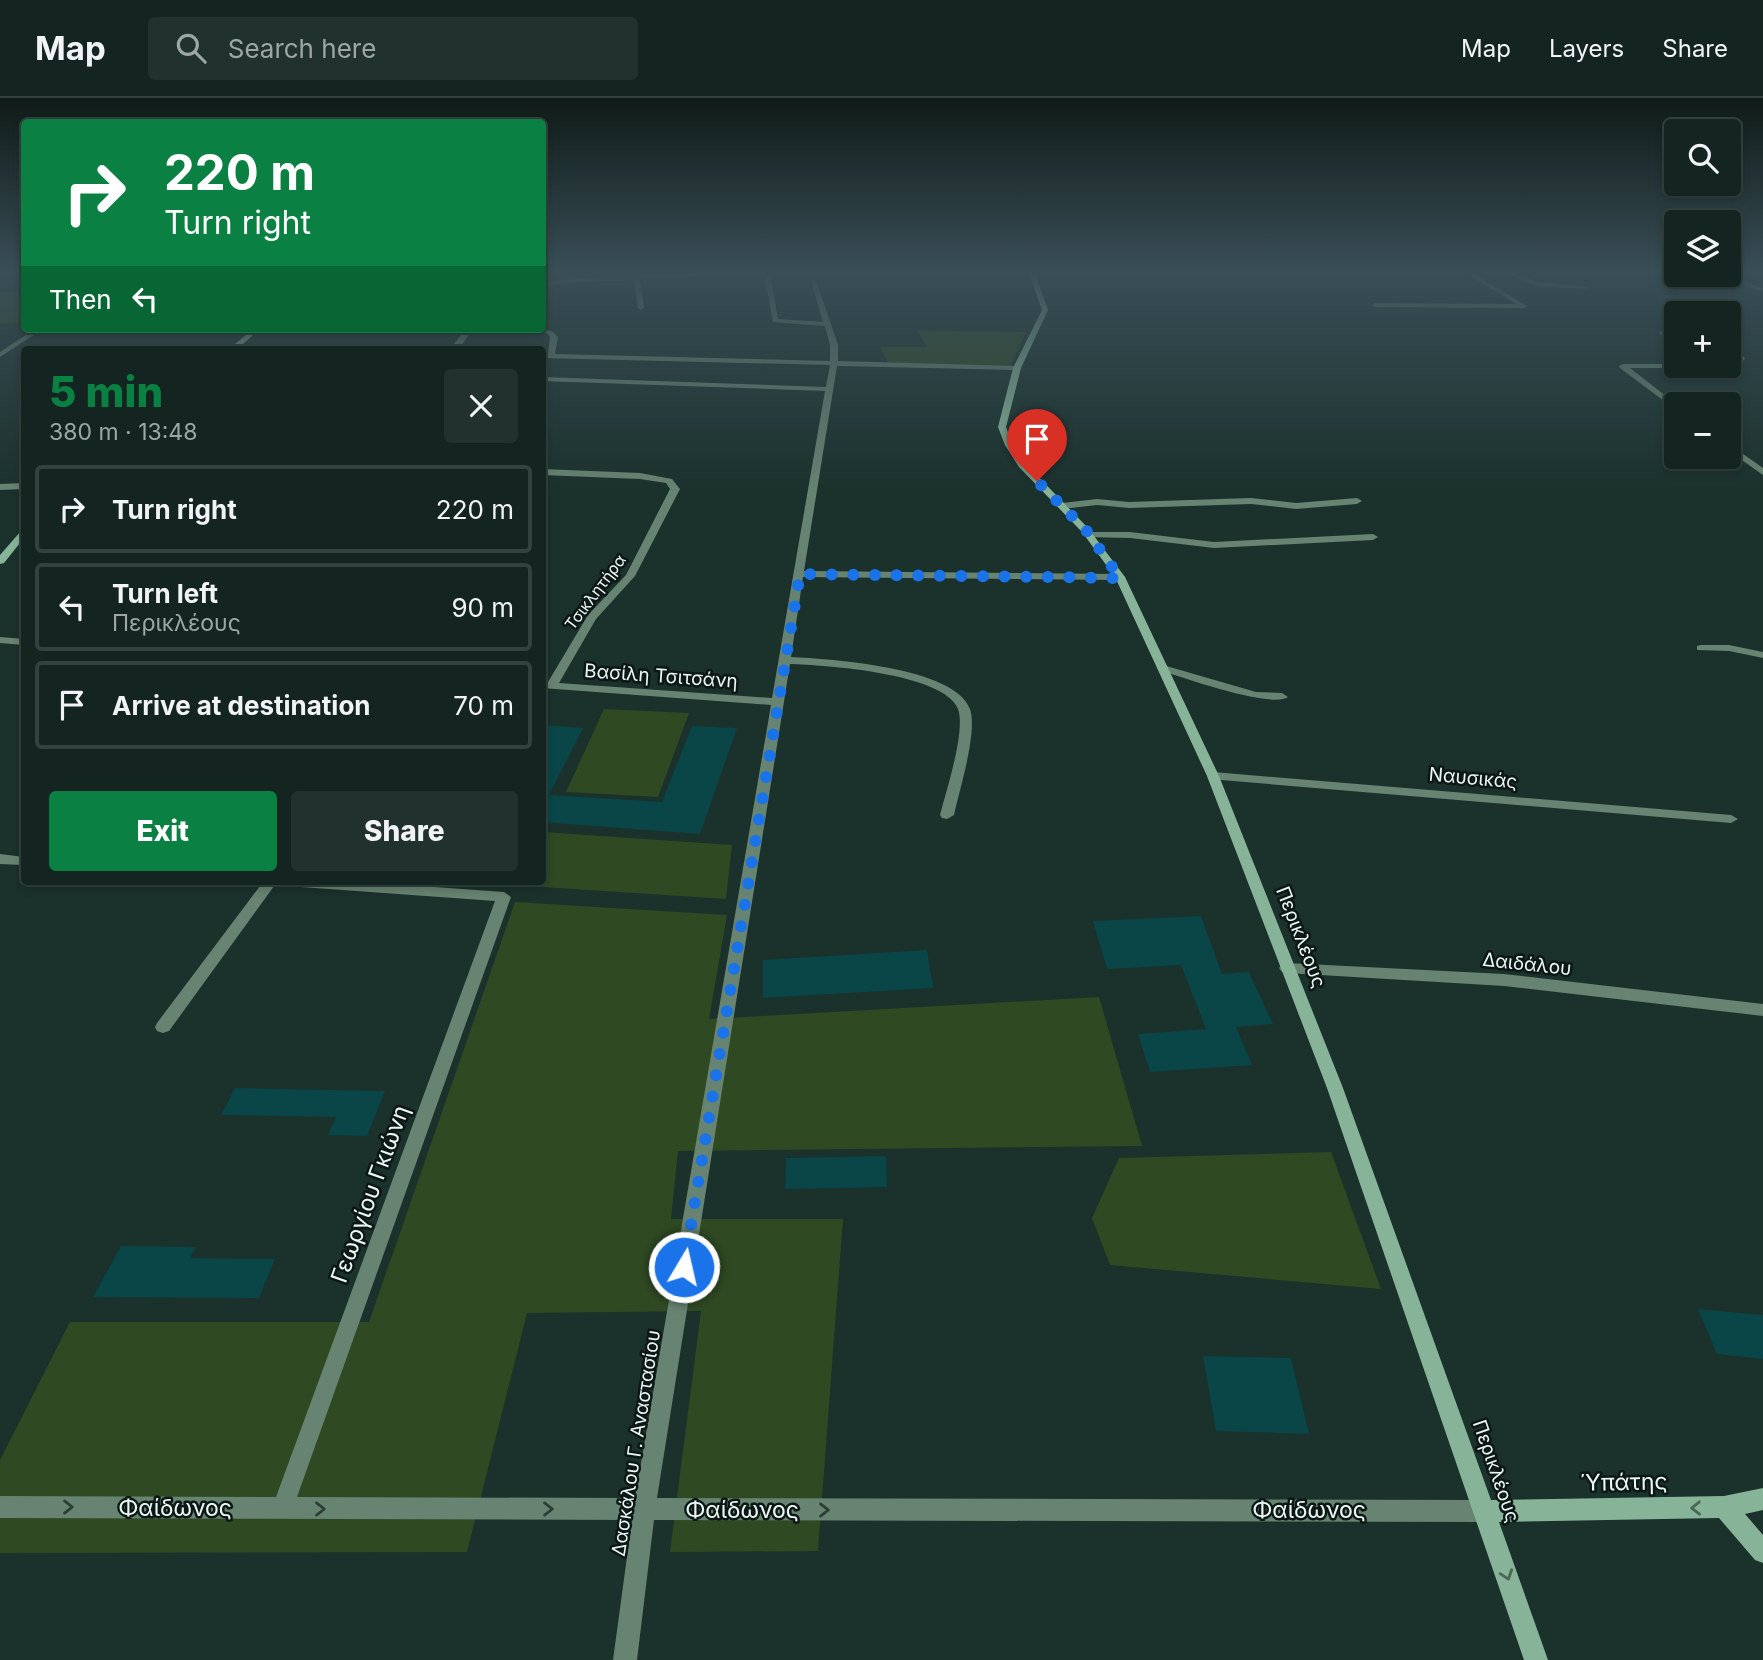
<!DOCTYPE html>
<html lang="en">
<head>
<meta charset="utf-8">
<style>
  :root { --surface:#142521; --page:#21312e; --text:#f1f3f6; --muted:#9da5a5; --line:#33423f; --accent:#0b8043 }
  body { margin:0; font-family:Inter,sans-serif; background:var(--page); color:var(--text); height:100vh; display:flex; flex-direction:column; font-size:26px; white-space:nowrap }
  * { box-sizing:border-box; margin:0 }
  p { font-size:23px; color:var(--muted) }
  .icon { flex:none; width:38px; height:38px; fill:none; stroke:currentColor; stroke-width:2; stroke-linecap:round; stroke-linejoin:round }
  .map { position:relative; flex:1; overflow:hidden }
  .details { position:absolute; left:21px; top:248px; width:525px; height:539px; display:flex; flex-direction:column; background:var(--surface); border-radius:7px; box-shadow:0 4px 10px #0003,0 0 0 2px var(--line) }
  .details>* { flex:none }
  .banner { position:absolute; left:21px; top:21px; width:525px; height:214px; border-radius:7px; box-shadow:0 4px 10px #0003,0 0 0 2px var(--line); background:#0b8043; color:#fff; overflow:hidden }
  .tools { position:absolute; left:1664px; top:21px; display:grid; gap:14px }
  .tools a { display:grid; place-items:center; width:77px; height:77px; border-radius:7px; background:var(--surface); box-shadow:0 4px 10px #0003,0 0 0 2px var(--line); font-size:35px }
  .pin { position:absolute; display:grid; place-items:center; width:60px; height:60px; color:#fff; margin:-72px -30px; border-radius:50% 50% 50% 0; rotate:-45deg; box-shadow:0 0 7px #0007 }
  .pin .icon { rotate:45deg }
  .me { position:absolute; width:77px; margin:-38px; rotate:9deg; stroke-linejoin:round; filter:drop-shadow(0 0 5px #0008) }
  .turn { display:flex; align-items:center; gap:24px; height:147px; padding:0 28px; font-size:32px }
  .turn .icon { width:91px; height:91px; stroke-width:2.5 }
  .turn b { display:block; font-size:49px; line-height:60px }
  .then { display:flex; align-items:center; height:66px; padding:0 28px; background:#0003; gap:14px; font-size:26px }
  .round { display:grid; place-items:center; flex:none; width:74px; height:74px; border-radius:7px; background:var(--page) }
  .summary { display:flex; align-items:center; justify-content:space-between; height:119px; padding:0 28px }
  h1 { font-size:42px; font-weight:800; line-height:52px; color:var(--accent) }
  .primary-button { display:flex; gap:14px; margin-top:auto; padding:14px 28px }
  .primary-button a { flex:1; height:80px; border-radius:7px; background:var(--accent); color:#fff; font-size:28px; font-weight:800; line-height:80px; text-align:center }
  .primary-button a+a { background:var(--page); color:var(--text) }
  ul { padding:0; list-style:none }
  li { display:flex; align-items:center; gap:21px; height:88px; margin:0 14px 10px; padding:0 14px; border:4px solid var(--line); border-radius:7px }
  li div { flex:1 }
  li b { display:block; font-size:26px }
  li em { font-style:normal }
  header { display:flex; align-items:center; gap:42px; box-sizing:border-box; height:98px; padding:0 35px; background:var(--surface); border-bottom:2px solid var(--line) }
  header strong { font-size:33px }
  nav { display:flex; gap:38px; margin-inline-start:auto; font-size:24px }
  .search { width:490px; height:63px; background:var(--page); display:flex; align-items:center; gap:18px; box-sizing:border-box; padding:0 24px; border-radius:7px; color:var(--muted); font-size:26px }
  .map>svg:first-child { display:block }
  .green { fill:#2f4923 }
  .building { fill:#0a4547 }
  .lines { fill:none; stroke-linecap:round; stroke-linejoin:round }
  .lane { fill:#678371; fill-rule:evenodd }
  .street { fill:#678371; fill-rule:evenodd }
  .secondary { fill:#87b498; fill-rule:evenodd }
  .oneway { stroke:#2c3d35 }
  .oneway2 { stroke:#4a6656 }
  .route { stroke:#1a73e8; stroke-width:12; stroke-dasharray:0 21.6 }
  .labels { text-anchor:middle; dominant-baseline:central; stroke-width:5; stroke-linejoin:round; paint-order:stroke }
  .far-street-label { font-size:16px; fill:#eaf8f4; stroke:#0d1715 }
  .street-label { font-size:19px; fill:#eaf8f4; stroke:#0d1715 }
  .near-street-label { font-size:23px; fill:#eaf8f4; stroke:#0d1715 }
</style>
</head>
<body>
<header>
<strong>Map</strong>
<div class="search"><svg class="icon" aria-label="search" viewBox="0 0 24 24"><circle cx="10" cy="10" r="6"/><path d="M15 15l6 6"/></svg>Search here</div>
<nav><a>Map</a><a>Layers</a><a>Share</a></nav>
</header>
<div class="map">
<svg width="1763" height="1562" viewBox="0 0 1763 1562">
  <rect width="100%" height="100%" fill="#1b312c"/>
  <!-- green -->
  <g class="green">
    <rect x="0" y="194" width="24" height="31"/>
    <polygon points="918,233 1026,234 1009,271 889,267 880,249 927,249"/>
    <polygon points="604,611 689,615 658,699 566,694"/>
    <polygon points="543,734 732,747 726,801 465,784 542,784"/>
    <polygon points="515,804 727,817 709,921 1099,899 1142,1048 678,1053 671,1121 843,1121 818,1453 670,1454 701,1213 527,1215 467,1454 0,1455 0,1362 70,1224 369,1224"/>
    <polygon points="1331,1054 1381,1191 1110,1167 1092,1120 1119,1060"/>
  </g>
  <!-- building -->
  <g class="building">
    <polygon points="542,627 583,630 549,697 662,704 692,628 737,630 700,736 542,724"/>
    <polygon points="1201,818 1222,876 1249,874 1273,926 1236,929 1252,967 1150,974 1138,936 1206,931 1181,867 1107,871 1093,823"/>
    <polygon points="927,852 933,890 763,900 763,862"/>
    <polygon points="235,990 385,993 367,1038 328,1037 336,1019 221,1017"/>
    <polygon points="886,1058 887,1089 785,1091 786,1060"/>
    <polygon points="121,1148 196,1149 190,1160 275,1161 259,1200 93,1199"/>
    <polygon points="1698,1211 1763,1217 1763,1261 1717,1256"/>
    <polygon points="1203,1258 1291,1260 1309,1336 1216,1333"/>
  </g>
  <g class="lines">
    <!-- lane -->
    <g class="lane">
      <polygon points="1506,175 1514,175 1536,184 1589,189 1586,191 1535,188"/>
      <polygon points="1740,182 1763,190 1763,194 1740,184"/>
      <polygon points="24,385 24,391 0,392 0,386"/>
      <polygon points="1251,400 1296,405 1357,400 1362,403 1357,406 1296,411 1251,406 1129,410 1097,407 1062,411 1057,408 1062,405 1097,401 1129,404"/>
      <polygon points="1089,434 1130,434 1214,444 1373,436 1378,439 1373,442 1214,450 1130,440 1086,439 1084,437"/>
      <path d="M 1163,567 L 1256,594 L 1282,595 L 1288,599 C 1271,611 1182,579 1159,572 L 1157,570 Z"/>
      <polygon points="263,784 277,784 169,933 163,935 157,933 155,929 157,925"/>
    </g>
    <!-- street -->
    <g class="street">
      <polygon points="700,175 743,175 640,181 644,210 641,212 638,210 634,182 563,185 542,190 542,186 563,181"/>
      <path d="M 769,175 L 775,175 L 771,181 L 778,221 L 823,224 L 811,183 L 816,182 L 838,247 L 838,263 L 1017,268 L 1021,270 L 1017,272 L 837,268 L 804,473 L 1120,476 L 1125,479 L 1120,482 L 803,479 L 791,559 C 830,561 955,569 970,611 C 978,634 959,693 954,717 L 947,721 L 942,720 L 940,717 C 946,693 966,633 958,611 C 944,575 824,567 790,566 L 657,1400 L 1484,1402 L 1492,1405 L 1495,1413 L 1492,1421 L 1484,1424 L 654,1422 L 637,1562 L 613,1562 L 632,1422 L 0,1420 L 0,1398 L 276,1399 L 495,803 L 301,789 L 294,784 L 365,784 L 504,794 L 511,799 L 297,1399 L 635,1400 L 771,607 L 542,590 L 542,584 L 548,584 L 588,517 L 626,477 L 670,391 L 666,385 L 640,381 L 542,377 L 542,371 L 640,375 L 672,381 L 680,391 L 635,478 L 596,521 L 559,585 L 772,600 L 825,293 L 542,283 L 542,279 L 826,289 L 830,267 L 542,260 L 542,256 L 548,256 L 550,239 L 548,236 L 534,231 L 552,233 L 558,239 L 555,256 L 830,263 L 830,247 L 825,228 L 773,224 L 765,181 Z"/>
      <polygon points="1466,175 1473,175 1527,208 1524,210 1375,209 1372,207 1375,205 1516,206"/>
      <polygon points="35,231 43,231 0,259 0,254"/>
      <polygon points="362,231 461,232 469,237 459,250 461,252 453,252 451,250 461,237 459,236 365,233"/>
      <polygon points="1661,233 1676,237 1676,241 1659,236"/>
      <path d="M 1729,253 L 1744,259 L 1745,261 C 1741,265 1732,268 1727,268 L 1729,263 L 1735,261 L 1729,258 Z"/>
      <polygon points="1623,266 1676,266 1676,268 1724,268 1720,270 1630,270 1676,306 1676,312 1620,270 1619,268"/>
      <polygon points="1729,346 1763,370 1763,377 1729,353"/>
      <polygon points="0,539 24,541 24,547 0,545"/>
      <polygon points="1701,547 1729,547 1763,554 1763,560 1729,553 1697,552 1697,548"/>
      <polygon points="1213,674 1731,717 1738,721 1731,725 1209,681 1207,678 1209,675"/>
      <polygon points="0,756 24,759 24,767 0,766"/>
      <polygon points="1287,865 1504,876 1763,906 1763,918 1504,888 1287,875 1282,874 1279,870 1282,866"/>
    </g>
    <!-- secondary -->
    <g class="secondary">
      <polygon points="1029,175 1035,175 1048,212 1021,270 1006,329 1013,347 1025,365 1088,430 1125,479 1219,678 1343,990 1491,1402 1724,1398 1763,1390 1763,1412 1745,1416 1763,1437 1763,1465 1755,1462 1719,1420 1499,1424 1548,1562 1524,1562 1327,990 1207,678 1115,479 1082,434 1019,369 1005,347 998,329 1013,270 1042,212"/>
      <polygon points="253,231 260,231 236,252 228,252"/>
      <polygon points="24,432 24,440 4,465 0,466 0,457 21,433"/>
    </g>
  </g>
  <!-- one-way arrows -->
  <defs><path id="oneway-chevron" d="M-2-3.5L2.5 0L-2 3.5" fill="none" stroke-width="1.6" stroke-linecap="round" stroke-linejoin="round" transform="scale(1.75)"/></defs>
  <g class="oneway">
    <use href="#oneway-chevron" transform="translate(68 1409)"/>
    <use href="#oneway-chevron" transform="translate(320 1411)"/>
    <use href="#oneway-chevron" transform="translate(548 1411)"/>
    <use href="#oneway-chevron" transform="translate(824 1412)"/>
  </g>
  <g class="oneway2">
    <use href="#oneway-chevron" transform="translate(1696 1410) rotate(179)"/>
    <use href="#oneway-chevron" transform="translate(1507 1477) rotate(71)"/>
  </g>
  <!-- sky -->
  <linearGradient id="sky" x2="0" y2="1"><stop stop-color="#0f1b18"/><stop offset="0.44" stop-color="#394e56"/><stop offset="1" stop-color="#394e56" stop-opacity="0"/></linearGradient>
  <rect width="1763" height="394" fill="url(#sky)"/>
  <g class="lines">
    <!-- route -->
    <polyline class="route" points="684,1169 800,476 1120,480 1086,432 1037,383"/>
  </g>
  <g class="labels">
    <!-- far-street labels -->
    <g class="far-street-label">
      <text transform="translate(595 494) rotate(-53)">Τσικλητήρα</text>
    </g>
    <!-- street labels -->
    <g class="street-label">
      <text transform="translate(661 578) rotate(4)">Βασίλη Τσιτσάνη</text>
      <text transform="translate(1473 680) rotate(5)">Ναυσικάς</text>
      <text transform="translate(1301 839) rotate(69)">Περικλέους</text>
      <text transform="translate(1527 866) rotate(6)">Δαιδάλου</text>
      <text transform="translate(636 1345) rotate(-81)">Δασκάλου Γ. Αναστασίου</text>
      <text transform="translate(1496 1373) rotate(71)">Περικλέους</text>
    </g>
    <!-- near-street labels -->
    <g class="near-street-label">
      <text transform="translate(370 1096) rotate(-70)">Γεωργίου Γκιώνη</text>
      <text transform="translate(1624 1384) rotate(-1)">Ύπάτης</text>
      <text x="175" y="1410">Φαίδωνος</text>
      <text x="742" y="1412">Φαίδωνος</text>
      <text x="1309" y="1412">Φαίδωνος</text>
    </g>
  </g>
</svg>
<div class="tools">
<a><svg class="icon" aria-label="search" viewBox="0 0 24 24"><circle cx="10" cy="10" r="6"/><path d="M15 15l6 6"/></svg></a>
<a><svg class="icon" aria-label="layers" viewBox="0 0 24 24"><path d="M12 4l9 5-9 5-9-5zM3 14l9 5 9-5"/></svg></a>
<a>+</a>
<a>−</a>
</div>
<div class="pin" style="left:1037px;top:383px;background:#d93025"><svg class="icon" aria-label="arrive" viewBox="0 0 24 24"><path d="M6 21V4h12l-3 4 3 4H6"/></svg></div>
<svg class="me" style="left:684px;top:1169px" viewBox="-20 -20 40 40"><circle r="17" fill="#1a73e8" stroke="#fff" stroke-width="3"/><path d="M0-11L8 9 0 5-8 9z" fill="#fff"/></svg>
<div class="banner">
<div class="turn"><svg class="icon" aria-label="right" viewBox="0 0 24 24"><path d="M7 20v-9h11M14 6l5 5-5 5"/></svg><div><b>220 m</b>Turn right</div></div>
<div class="then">Then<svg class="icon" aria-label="left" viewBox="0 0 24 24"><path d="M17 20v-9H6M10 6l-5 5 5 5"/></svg></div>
</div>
<section class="details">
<div class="summary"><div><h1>5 min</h1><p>380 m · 13:48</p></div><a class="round"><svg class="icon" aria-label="close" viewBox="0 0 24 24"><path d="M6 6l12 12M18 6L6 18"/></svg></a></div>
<ul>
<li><svg class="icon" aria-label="right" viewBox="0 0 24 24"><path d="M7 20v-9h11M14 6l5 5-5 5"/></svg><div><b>Turn right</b></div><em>220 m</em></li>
<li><svg class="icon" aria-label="left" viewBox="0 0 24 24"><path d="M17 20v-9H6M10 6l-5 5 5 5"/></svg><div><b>Turn left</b><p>Περικλέους</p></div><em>90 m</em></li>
<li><svg class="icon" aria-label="arrive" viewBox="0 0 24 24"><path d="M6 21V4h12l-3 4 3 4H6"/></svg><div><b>Arrive at destination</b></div><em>70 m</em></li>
</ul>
<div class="primary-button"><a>Exit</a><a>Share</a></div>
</section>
</div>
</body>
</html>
